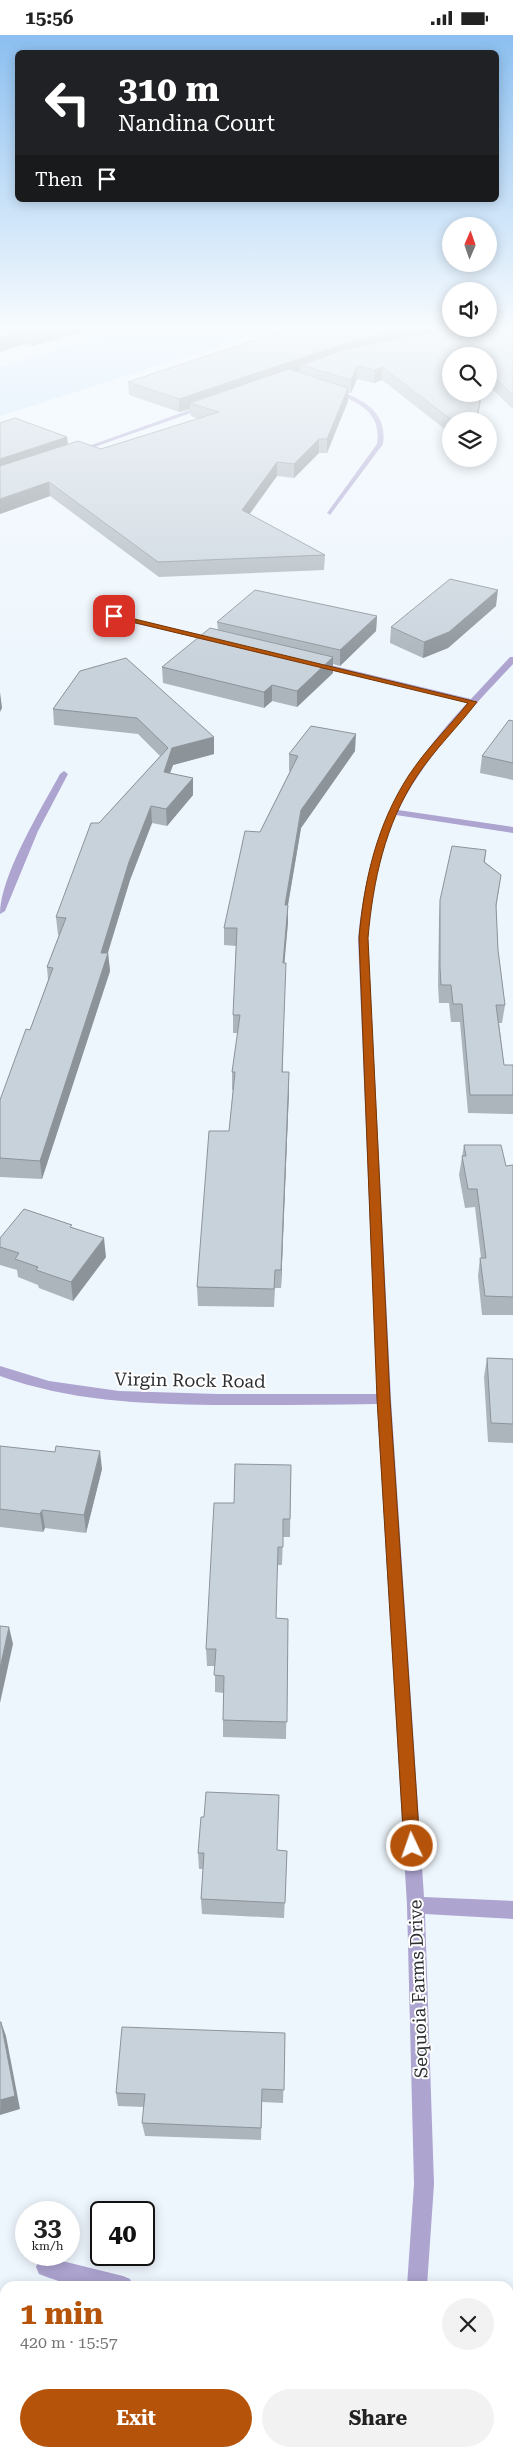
<!DOCTYPE html>
<html lang="en">
<head>
<meta charset="utf-8">
<style>
  :root { --surface:#fff; --page:#f2f2f2; --text:#222; --muted:#767676; --accent:#b45309 }
  body { margin:0; font-family:"Roboto Serif",serif; background:var(--page); color:var(--text); height:100vh; display:flex; flex-direction:column; font-size:19px; white-space:nowrap }
  * { box-sizing:border-box; margin:0 }
  p { font-size:16px; color:var(--muted) }
  .icon { flex:none; width:28px; height:28px; fill:none; stroke:currentColor; stroke-width:2; stroke-linecap:round; stroke-linejoin:round }
  .map { position:relative; flex:1; overflow:hidden }
  .sheet { position:absolute; left:0px; top:2246px; width:514px; height:176px; display:flex; flex-direction:column; background:var(--surface); border-radius:15px 15px 0 0; box-shadow:0 2px 12px #0003 }
  .sheet>* { flex:none }
  .banner { position:absolute; left:15px; top:15px; width:484px; height:152px; border-radius:8px; box-shadow:0 2px 12px #0003; background:#202124; color:#fff; overflow:hidden }
  .needle { width:32px; rotate:2deg }
  .controls { position:absolute; left:442px; top:182px; display:grid; gap:10px }
  .controls a { display:grid; place-items:center; width:55px; height:55px; border-radius:50%; background:var(--surface); box-shadow:0 2px 12px #0003; font-size:25px }
  .speed { position:absolute; left:15px; top:2166px; display:flex; gap:10px; font-size:25px; font-weight:700; text-align:center }
  .speed>* { display:grid; place-content:center; width:65px; height:65px; border-radius:50%; background:var(--surface); box-shadow:0 2px 12px #0003; line-height:1 }
  .speed small { font-size:12px; font-weight:400 }
  .speed .limit { border:2px solid #111; border-radius:8px; background:#fff; color:#111 }
  .pin { position:absolute; display:grid; place-items:center; width:42px; height:42px; color:#fff; margin:-21px; border-radius:10px; box-shadow:0 2px 8px #0006 }
  .me { position:absolute; width:55px; margin:-28px; rotate:357deg; stroke-linejoin:round; filter:drop-shadow(0 0 4px #0008) }
  .turn { display:flex; align-items:center; gap:18px; height:105px; padding:0 20px; font-size:22px }
  .turn .icon { width:65px; height:65px; stroke-width:2.5 }
  .turn b { display:block; font-size:35px; line-height:42px }
  .then { display:flex; align-items:center; height:48px; padding:0 20px; background:#0003; gap:10px; font-size:19px }
  .round { display:grid; place-items:center; flex:none; width:52px; height:52px; border-radius:26px; background:var(--page) }
  .head { display:flex; align-items:center; justify-content:space-between; height:85px; padding:0 20px }
  h1 { font-size:30px; font-weight:700; line-height:38px; color:var(--accent) }
  .cta { display:flex; gap:10px; margin-top:auto; padding:10px 20px }
  .cta a { flex:1; height:58px; border-radius:30px; background:var(--accent); color:#fff; font-size:20px; font-weight:700; line-height:58px; text-align:center }
  .cta a+a { background:var(--page); color:var(--text) }
  .status { display:flex; justify-content:space-between; align-items:center; height:35px; padding:0 25px; background:var(--surface); direction:ltr }
  .status svg { height:14px; fill:currentColor }
  .map>svg:first-child { display:block }
  .green { fill:#cbe5fc }
  .lines { fill:none; stroke-linecap:round; stroke-linejoin:round }
  .minor { fill:#ada4d0; fill-rule:evenodd }
  .wall { fill:#acb5bc }
  .shaded-wall { fill:#8c9399 }
  .building { fill:#c8d2db; stroke:#8c9399 }
  .route { fill:#b45309; stroke:#753606 }
  .labels { text-anchor:middle; dominant-baseline:central; stroke-width:4; stroke-linejoin:round; paint-order:stroke }
  .street-label { font-size:18px; fill:#2c3033; stroke:#fff }
</style>
</head>
<body>
<div class="status"><b>15:56</b><svg viewBox="0 0 49 12"><path d="M0 12V9h3v3zM5 12V6h3v6zM10 12V3h3v9zM15 12V0h3v12zM26 1h20v11H26zM47 4h2v5h-2z"/></svg></div>
<div class="map">
<svg width="513" height="2422" viewBox="0 0 513 2422">
  <rect width="100%" height="100%" fill="#eef6fd"/>
  <!-- green -->
  <polygon class="green" points="120,295 269,295 0,381 0,332"/>
  <g class="lines">
    <!-- minor -->
    <g class="minor">
      <path d="M 334,354 C 361,363 388,376 383,409 L 330,480 L 327,478 L 377,409 C 382,377 358,367 332,357 Z"/>
      <polygon points="206,369 208,372 80,417 75,416"/>
      <polygon points="111,579 215,603 219,605 215,607 111,583"/>
      <path d="M 510,622 L 513,622 L 513,629 C 470,675 427,719 398,775 L 513,792 L 513,798 L 396,780 C 379,819 372,861 368,903 L 391,1364 L 424,1862 L 513,1866 L 513,1884 L 425,1879 L 434,2149 L 427,2251 L 407,2251 L 414,2149 L 407,1870 L 377,1369 C 323,1370 268,1370 214,1370 C 140,1369 70,1366 0,1341 L 0,1331 L 49,1346 L 119,1356 L 218,1359 L 377,1359 L 358,903 C 369,799 397,744 467,668 L 314,629 L 318,627 L 471,664 Z"/>
      <path d="M 64,736 L 68,739 L 38,796 L 5,876 L 0,879 C 0,841 41,774 60,739 Z"/>
      <path d="M 46,2222 L 123,2241 L 130,2244 L 133,2251 C 102,2253 69,2252 39,2239 L 36,2232 L 39,2225 Z"/>
      <polygon points="388,2418 410,2418 409,2422 387,2422"/>
    </g>
  </g>
  <!-- wall -->
  <g class="wall">
    <polygon points="0,295 92,295 32,311 24,309 0,317"/>
    <polygon points="513,295 513,374 489,351 489,321 451,321 482,359 477,386 451,386 451,399 382,345 374,348 357,344 351,358 348,358 348,366 327,418 319,418 294,443 277,441 250,479 325,520 324,535 159,542 50,461 0,479 67,402 68,409 101,414 198,384 191,381 190,374 179,377 129,360 128,347"/>
    <polygon points="496,571 448,613 423,623 390,608 391,592"/>
    <polygon points="377,581 376,596 340,631 333,629 333,638 297,672 272,666 264,673 163,648 162,632 218,595 217,587"/>
    <polygon points="80,636 214,719 173,730 170,738 193,743 193,760 167,791 152,788 130,845 108,918 110,936 42,1144 0,1142 0,1065 30,995 48,945 47,932 59,900 58,900 56,882 99,788 160,721 138,699 54,690 53,674"/>
    <polygon points="513,686 513,745 480,738 482,721"/>
    <polygon points="355,716 301,793 288,870 288,887 284,928 283,1037 289,1055 281,1253 275,1253 274,1272 198,1271 197,1252 229,1096 233,1055 232,1055 232,1037 238,998 233,998 233,980 236,911 224,910 224,893 260,797 290,736 289,736 289,719"/>
    <polygon points="486,815 485,827 501,840 496,874 498,915 505,970 502,988 499,988 504,1030 513,1030 513,1079 468,1078 460,987 451,987 449,968 439,968 438,950 439,883 440,865"/>
    <polygon points="464,1110 506,1131 513,1130 513,1280 482,1280 478,1241 480,1223 481,1223 475,1172 465,1173 459,1140"/>
    <polygon points="72,1192 106,1222 73,1266 39,1253 38,1250 18,1242 17,1235 0,1230 0,1203"/>
    <polygon points="487,1323 513,1324 513,1408 488,1407 484,1342"/>
    <polygon points="0,1411 102,1434 86,1498 45,1493 43,1497 0,1492"/>
    <polygon points="291,1430 290,1502 283,1502 282,1530 277,1530 276,1583 288,1584 286,1704 223,1702 223,1685 224,1658 215,1657 215,1631 207,1631 206,1614 234,1468"/>
    <polygon points="277,1815 287,1816 284,1883 202,1879 201,1864 203,1834 199,1834 198,1818"/>
    <polygon points="285,1998 283,2068 262,2067 261,2105 145,2101 142,2088 144,2072 118,2071 116,2058"/>
  </g>
  <!-- shaded-wall -->
  <g class="shaded-wall">
    <polygon points="44,295 92,295 32,311 31,299"/>
    <polygon points="404,295 499,295 301,330 301,335 199,371 190,368 190,374 179,377 179,364 343,309"/>
    <polygon points="23,296 24,309 0,317 0,304"/>
    <polygon points="357,331 357,344 351,358 351,345"/>
    <polygon points="382,332 382,345 374,348 375,335"/>
    <polygon points="348,353 348,366 327,418 327,404"/>
    <polygon points="481,359 482,359 477,386 476,386"/>
    <polygon points="67,402 68,415 0,439 0,424"/>
    <polygon points="319,404 319,418 294,443 294,429"/>
    <polygon points="277,427 277,441 242,489 242,475"/>
    <polygon points="49,447 50,461 0,479 0,464"/>
    <polygon points="498,555 496,571 448,613 423,623 424,607"/>
    <polygon points="377,581 376,596 340,631 340,615"/>
    <polygon points="333,622 333,638 297,672 297,656"/>
    <polygon points="272,650 272,666 264,673 264,657"/>
    <polygon points="0,657 2,673 0,677"/>
    <polygon points="356,699 355,716 301,793 285,887 285,870 301,775"/>
    <polygon points="214,702 214,719 173,730 164,754 164,737 172,713"/>
    <polygon points="193,743 193,760 167,791 166,774"/>
    <polygon points="151,771 152,788 130,845 102,936 101,918 129,827"/>
    <polygon points="288,870 288,887 283,945 283,928"/>
    <polygon points="108,918 110,936 42,1144 40,1126"/>
    <polygon points="289,1037 289,1055 281,1253 281,1235"/>
    <polygon points="104,1203 106,1222 73,1266 71,1247"/>
    <polygon points="100,1416 102,1434 86,1498 84,1480"/>
    <polygon points="42,1475 45,1493 43,1497 40,1479"/>
    <polygon points="9,1592 13,1609 0,1668 0,1633"/>
    <polygon points="1,1987 6,2001 20,2074 0,2080"/>
    <polygon points="212,2418 214,2418 214,2422 211,2422"/>
  </g>
  <!-- building -->
  <g class="building">
    <polygon points="0,295 44,295 31,299 23,296 0,304"/>
    <polygon points="285,295 404,295 343,309 179,364 128,347"/>
    <polygon points="451,295 513,295 513,360 489,337 489,321 451,321 451,359 481,359 476,386 453,386 382,332 375,335 357,331 351,345 301,330 347,314 431,297"/>
    <polygon points="289,334 348,353 327,404 319,404 294,429 277,427 242,475 325,520 158,527 49,447 0,464 0,431 78,406 101,414 219,377 190,368"/>
    <polygon points="15,383 67,402 0,424 0,388"/>
    <polygon points="450,544 498,555 449,597 424,607 391,592"/>
    <polygon points="255,555 377,581 340,615 217,587"/>
    <polygon points="210,593 333,622 297,656 272,650 264,657 162,632"/>
    <polygon points="126,623 214,702 172,713 164,737 193,743 166,774 151,771 129,827 101,918 108,918 40,1126 0,1123 0,1065 26,994 30,995 53,933 47,932 66,883 56,882 91,788 99,788 168,713 137,683 53,674 80,636"/>
    <polygon points="509,685 513,686 513,728 482,721"/>
    <polygon points="311,691 356,699 301,775 285,870 288,870 283,928 286,928 282,1037 289,1037 281,1235 275,1235 274,1254 197,1252 209,1096 229,1096 235,1037 232,1037 240,980 233,980 237,893 224,893 245,796 260,797 298,721 289,719"/>
    <polygon points="452,811 486,815 484,827 501,840 496,870 498,915 505,970 496,970 504,1030 513,1030 513,1060 470,1060 462,969 453,969 451,950 441,950 440,932 440,865"/>
    <polygon points="464,1110 501,1110 506,1131 513,1130 513,1262 485,1261 480,1223 486,1223 477,1154 468,1154 462,1121 466,1121"/>
    <polygon points="24,1174 72,1190 70,1192 104,1203 71,1247 36,1235 38,1232 15,1224 19,1218 0,1212 0,1203"/>
    <polygon points="487,1323 513,1324 513,1389 491,1388"/>
    <polygon points="0,1411 55,1417 56,1411 100,1416 84,1480 42,1475 40,1479 0,1474"/>
    <polygon points="235,1429 291,1430 290,1484 283,1484 283,1512 278,1512 276,1583 288,1584 287,1687 223,1685 224,1641 214,1640 216,1614 206,1614 214,1468 234,1468"/>
    <polygon points="0,1591 9,1592 0,1633"/>
    <polygon points="206,1757 279,1760 277,1815 287,1816 285,1868 201,1864 204,1818 198,1818 201,1782 204,1782"/>
    <polygon points="0,1987 1,1987 15,2061 0,2065"/>
    <polygon points="122,1992 285,1998 284,2055 262,2054 261,2093 142,2088 145,2059 116,2058"/>
    <polygon points="62,2418 212,2418 211,2422 61,2422"/>
  </g>
  <!-- sky -->
  <linearGradient id="sky" x2="0" y2="1"><stop stop-color="#8bbff0"/><stop offset="0.46" stop-color="#f7fbfe"/><stop offset="1" stop-color="#f7fbfe" stop-opacity="0"/></linearGradient>
  <rect width="513" height="635" fill="url(#sky)"/>
  <!-- route -->
  <path class="route" d="M 114,579 L 477,667 C 458,692 434,715 417,741 C 385,789 373,846 368,903 L 390,1364 L 420,1811 L 418,1817 L 412,1819 L 406,1817 L 404,1811 L 377,1364 L 359,903 C 364,845 377,789 409,740 C 426,714 449,692 468,668 L 111,582 Z"/>
  <g class="labels">
    <!-- street labels -->
    <g class="street-label">
      <text transform="translate(190 1345) rotate(1)">Virgin Rock Road</text>
      <text transform="translate(418 1954) rotate(-92)">Sequoia Farms Drive</text>
    </g>
  </g>
</svg>
<div class="controls">
<a><svg class="needle" viewBox="-14 -14 28 28"><path d="M0-13l5 13h-10z" fill="#e53935"/><path d="M0 13l5-13h-10z" fill="#767676"/></svg></a>
<a><svg class="icon" aria-label="sound" viewBox="0 0 24 24"><path d="M4 9h4l5-4v14l-5-4H4zM17 9q2 3 0 6"/></svg></a>
<a><svg class="icon" aria-label="search" viewBox="0 0 24 24"><circle cx="10" cy="10" r="6"/><path d="M15 15l6 6"/></svg></a>
<a><svg class="icon" aria-label="layers" viewBox="0 0 24 24"><path d="M12 4l9 5-9 5-9-5zM3 14l9 5 9-5"/></svg></a>
</div>
<div class="speed"><div>33<small>km/h</small></div><div class="limit">40</div></div>
<div class="pin" style="left:114px;top:581px;background:#d93025"><svg class="icon" aria-label="arrive" viewBox="0 0 24 24"><path d="M6 21V4h12l-3 4 3 4H6"/></svg></div>
<svg class="me" style="left:412px;top:1811px" viewBox="-20 -20 40 40"><circle r="17" fill="#b45309" stroke="#fff" stroke-width="3"/><path d="M0-11L8 9 0 5-8 9z" fill="#fff"/></svg>
<div class="banner">
<div class="turn"><svg class="icon" aria-label="left" viewBox="0 0 24 24"><path d="M17 20v-9H6M10 6l-5 5 5 5"/></svg><div><b>310 m</b>Nandina Court</div></div>
<div class="then">Then<svg class="icon" aria-label="arrive" viewBox="0 0 24 24"><path d="M6 21V4h12l-3 4 3 4H6"/></svg></div>
</div>
<section class="sheet">
<div class="head"><div><h1>1 min</h1><p>420 m · 15:57</p></div><a class="round"><svg class="icon" aria-label="close" viewBox="0 0 24 24"><path d="M6 6l12 12M18 6L6 18"/></svg></a></div>
<div class="cta"><a>Exit</a><a>Share</a></div>
</section>
</div>
</body>
</html>
